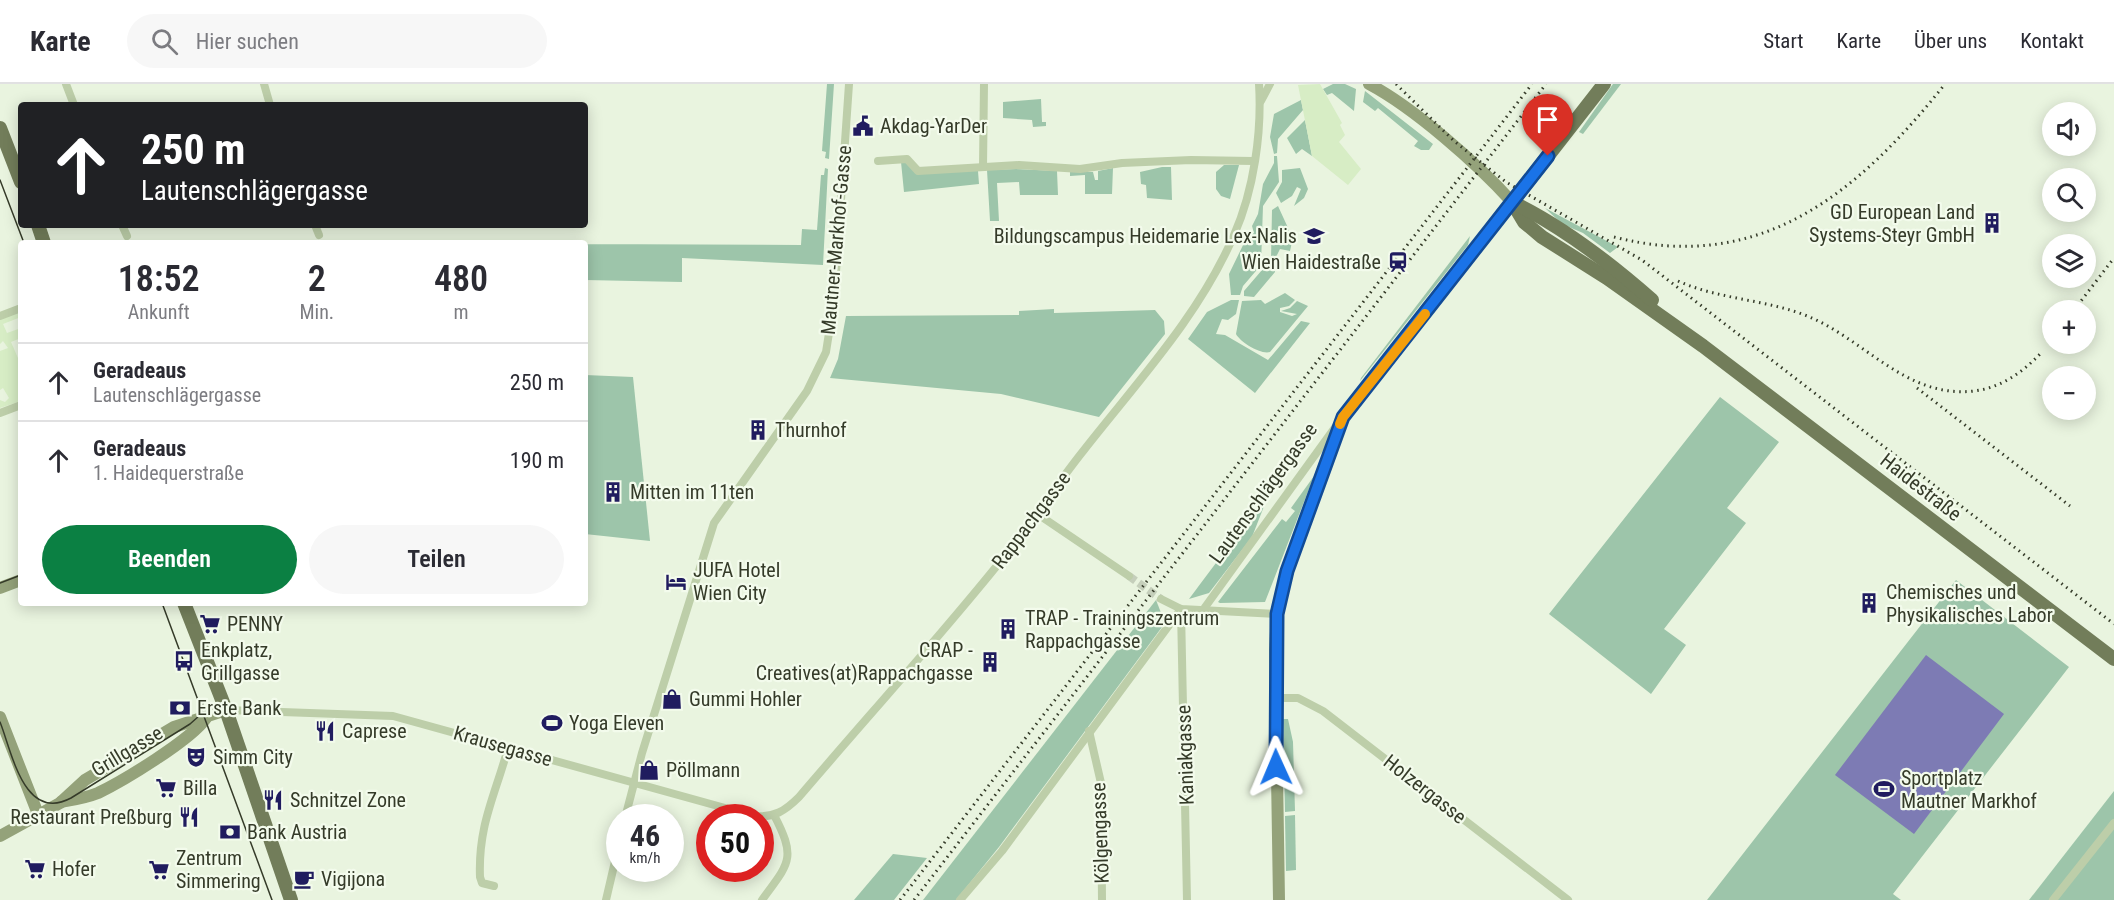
<!DOCTYPE html>
<html lang="de">
<head>
<meta charset="utf-8">
<style>
  :root { --surface:#fff; --page:#f7f7f7; --text:#2b2b33; --muted:#7c7c81; --line:#e1e1e2; --accent:#0b8043 }
  body { margin:0; font-family:"Roboto Condensed",sans-serif; background:var(--page); color:var(--text); height:100vh; display:flex; flex-direction:column; font-size:22px; white-space:nowrap }
  * { box-sizing:border-box; margin:0 }
  p { font-size:20px; color:var(--muted) }
  .icon { flex:none; width:33px; height:33px; fill:none; stroke:currentColor; stroke-width:2; stroke-linecap:round; stroke-linejoin:round }
  .map { position:relative; flex:1; overflow:hidden }
  .drawer { position:absolute; left:18px; top:156px; width:570px; height:366px; display:flex; flex-direction:column; background:var(--surface); border-radius:6px; box-shadow:0 3px 15px #0003 }
  .drawer>* { flex:none }
  .top-card { position:absolute; left:18px; top:18px; width:570px; height:126px; border-radius:6px; box-shadow:0 3px 15px #0003; background:#202124; color:#fff; overflow:hidden }
  .buttons { position:absolute; left:2042px; top:18px; display:grid; gap:12px }
  .buttons a { display:grid; place-items:center; width:54px; height:54px; border-radius:50%; background:var(--surface); box-shadow:0 3px 15px #0003; font-size:30px }
  .speed { position:absolute; left:606px; top:720px; display:flex; gap:12px; font-size:30px; font-weight:700; text-align:center }
  .speed>* { display:grid; place-content:center; width:78px; height:78px; border-radius:50%; background:var(--surface); box-shadow:0 3px 15px #0003; line-height:1 }
  .speed small { font-size:15px; font-weight:400 }
  .speed .limit { border:9px solid #d22; background:#fff; color:#111 }
  .pin { position:absolute; display:grid; place-items:center; width:51px; height:51px; color:#fff; margin:-62px -26px; border-radius:50% 50% 50% 0; rotate:-45deg; box-shadow:0 0 6px #0007 }
  .pin .icon { rotate:45deg }
  .me { position:absolute; width:66px; margin:-33px; rotate:359deg; stroke-linejoin:round; filter:drop-shadow(0 0 4px #0008) }
  .turn { display:flex; align-items:center; gap:21px; height:126px; padding:0 24px; font-size:27px }
  .turn .icon { width:78px; height:78px; stroke-width:2.5 }
  .turn b { display:block; font-size:42px; line-height:51px }
  .eta { display:flex; justify-content:space-evenly; align-items:center; height:102px; text-align:center }
  .eta b { font-size:36px; font-weight:600; line-height:42px }
  .primary-button { display:flex; gap:12px; margin-top:auto; padding:12px 24px }
  .primary-button a { flex:1; height:69px; border-radius:36px; background:var(--accent); color:#fff; font-size:24px; font-weight:600; line-height:69px; text-align:center }
  .primary-button a+a { background:var(--page); color:var(--text) }
  ul { padding:0; list-style:none }
  li { display:flex; align-items:center; gap:18px; height:78px; padding:0 24px; border-top:2px solid var(--line) }
  li div { flex:1 }
  li b { display:block; font-size:22px }
  li em { font-style:normal }
  header { display:flex; align-items:center; gap:36px; box-sizing:border-box; height:84px; padding:0 30px; background:var(--surface); border-bottom:2px solid var(--line) }
  header strong { font-size:28px }
  nav { display:flex; gap:33px; margin-inline-start:auto; font-size:21px }
  .search { width:420px; height:54px; background:var(--page); display:flex; align-items:center; gap:15px; box-sizing:border-box; padding:0 21px; border-radius:33px; color:var(--muted); font-size:22px }
  .map>svg:first-child { display:block }
  .green { fill:#9dc5aa }
  .plaza { fill:#d7edc5 }
  .water { fill:#7d7bb4 }
  .lines { fill:none; stroke-linecap:round; stroke-linejoin:round }
  .street-tunnel { stroke:#c5cfbb; stroke-width:8; stroke-dasharray:8 4; stroke-linecap:butt }
  .street { stroke:#bdcea9; stroke-width:8 }
  .secondary { stroke:#94a27a; stroke-width:12 }
  .primary { stroke:#727d5a; stroke-width:14 }
  .tram { stroke:#353b29; stroke-width:1.5 }
  .rail { stroke:#353b29; stroke-width:3; stroke-dasharray:1.5 4.5; stroke-linecap:butt }
  .route-casing { stroke:#114b97; stroke-width:15 }
  .route { stroke:#1a73e8; stroke-width:10 }
  .slow { stroke:#f59e0b; stroke-width:10 }
  .labels { text-anchor:middle; dominant-baseline:central; stroke-width:4.5; stroke-linejoin:round; paint-order:stroke }
  .poi-label { font-size:20px; fill:#353b29; stroke:#f3fbec; text-anchor:start }
  .street-label { font-size:20px; fill:#353b29; stroke:#f3fbec }
</style>
</head>
<body>
<header>
<strong>Karte</strong>
<div class="search"><svg class="icon" aria-label="search" viewBox="0 0 24 24"><circle cx="10" cy="10" r="6"/><path d="M15 15l6 6"/></svg>Hier suchen</div>
<nav><a>Start</a><a>Karte</a><a>Über uns</a><a>Kontakt</a></nav>
</header>
<div class="map">
<svg width="2114" height="816" viewBox="0 0 2114 816">
  <rect width="100%" height="100%" fill="#e9f4df"/>
  <!-- green -->
  <g class="green">
    <polygon points="827,0 834,0 829,75 825,74 826,68 822,67"/>
    <polygon points="1333,0 1345,0 1356,5 1354,27 1332,9 1327,11 1323,5"/>
    <polygon points="1613,0 1621,0 1583,50 1579,48"/>
    <polygon points="1365,7 1433,60 1429,66 1421,66 1414,62 1418,57 1378,24 1375,27 1363,18"/>
    <polygon points="1041,15 1042,38 1046,38 1046,42 1033,43 1032,36 1003,34 1003,18"/>
    <polygon points="1301,16 1303,26 1278,55 1277,69 1274,70 1270,53 1274,30"/>
    <polygon points="1305,36 1312,72 1302,65 1296,70 1287,54"/>
    <polygon points="1274,72 1277,72 1279,98 1263,122 1261,181 1243,202 1240,211 1231,211 1229,190 1246,155 1254,149 1252,142 1258,130 1263,100 1274,79"/>
    <polygon points="907,77 915,86 978,87 979,100 904,108 901,78"/>
    <polygon points="1224,81 1239,81 1230,115 1221,112 1216,105 1216,88"/>
    <polygon points="1162,83 1171,83 1172,116 1147,114 1146,101 1141,100 1140,88"/>
    <polygon points="825,84 828,85 823,181 682,174 682,198 585,196 585,159 282,159 303,157 306,159 801,161 802,145 817,146 821,91 824,91"/>
    <polygon points="1113,84 1112,110 1085,110 1085,91 1070,92 1070,88 1093,88 1095,96 1098,96 1098,87"/>
    <polygon points="1300,84 1308,105 1304,114 1294,122 1301,105 1297,103 1292,112 1281,119 1276,109 1282,98 1282,86"/>
    <polygon points="1016,85 1057,87 1058,111 1020,111 1019,98 997,99 999,137 990,137 987,86"/>
    <polygon points="1278,122 1289,146 1284,156 1292,158 1290,167 1280,165 1274,177 1271,176 1272,126"/>
    <polygon points="1545,124 1618,163 1610,169 1583,149 1562,140"/>
    <polygon points="1470,152 1468,161 1360,297 1361,294"/>
    <polygon points="1265,177 1273,178 1275,188 1254,213 1244,212 1244,207 1262,186"/>
    <path d="M 1285,209 L 1295,216 L 1289,222 L 1280,224 L 1280,228 L 1292,232 L 1297,230 L 1281,227 L 1290,224 L 1297,217 L 1308,222 L 1270,268 C 1261,271 1240,258 1236,250 L 1242,217 L 1261,216 L 1265,220 Z"/>
    <polygon points="1231,216 1239,216 1236,230 1228,236 1222,235 1216,250 1225,251 1268,276 1301,237 1310,239 1255,309 1188,255 1207,228"/>
    <polygon points="1054,225 1054,229 1155,226 1164,237 1165,250 1099,333 1001,310 830,294 838,275 846,232 1019,231 1019,227"/>
    <polygon points="585,291 633,293 650,457 585,450"/>
    <polygon points="1720,313 1779,358 1727,424 1746,439 1664,545 1686,561 1651,610 1549,530"/>
    <polygon points="1314,392 1265,518 1220,519 1218,518 1282,435 1286,438 1295,427 1291,424"/>
    <polygon points="1266,412 1268,412 1252,453 1209,509 1189,515"/>
    <polygon points="1956,496 2069,583 1893,810 1901,816 1707,816"/>
    <polygon points="1156,516 1165,539 999,763 956,816 923,816"/>
    <polygon points="1283,635 1288,635 1293,658 1295,727 1285,728"/>
    <polygon points="2114,707 2114,816 2029,816"/>
    <polygon points="1295,731 1296,786 1286,787 1285,732"/>
    <polygon points="893,770 927,774 894,816 854,816"/>
  </g>
  <!-- plaza -->
  <g class="plaza">
    <polygon points="1320,0 1342,39 1340,41 1345,51 1339,58 1361,85 1348,101 1312,72 1298,1"/>
    <polygon points="21,227 21,233 3,240 7,249 21,244 21,254 11,258 21,281 21,317 0,324 0,316 5,318 9,314 3,304 0,306 0,267 8,264 3,257 0,260 0,235"/>
  </g>
  <!-- water -->
  <polygon class="water" points="1926,571 2004,630 1914,750 1835,691"/>
  <g class="lines">
    <!-- street-tunnel -->
    <polyline class="street-tunnel" points="1129,492 1161,515"/>
    <!-- street -->
    <g class="street">
      <polyline points="66,0 74,21"/>
      <polyline points="264,0 270,21"/>
      <polyline points="1261,17 1270,0"/>
      <polyline points="878,77 907,75 918,87 1019,81 1080,85 1122,79 1191,76 1253,77"/>
      <polyline points="983,83 984,0"/>
      <polyline points="122,141 127,152"/>
      <polyline points="315,141 319,151"/>
      <polyline points="0,232 21,224"/>
      <polyline points="0,329 21,321"/>
      <polyline points="1036,429 1129,492"/>
      <polyline points="1161,515 1181,525 1277,530"/>
      <polyline points="1181,526 1187,816"/>
      <polyline points="1203,526 1336,342"/>
      <polyline points="1274,614 1298,614 1323,627 1568,816"/>
      <path d="M 226,626 L 393,632 L 754,732 C 774,734 785,727 799,713 C 863,638 929,565 991,489 C 1024,450 1052,406 1084,366 C 1138,297 1199,232 1234,151 C 1254,106 1262,48 1259,0"/>
      <polyline points="1089,647 1101,699 1102,816"/>
      <polyline points="625,734 642,669 714,439 807,307 826,268 834,217 849,0"/>
      <path d="M 494,802 L 482,799 L 480,793 C 478,741 495,712 508,664"/>
      <polyline points="606,816 620,756"/>
      <path d="M 762,816 C 789,779 797,775 774,731"/>
      <polyline points="960,816 1002,767 1181,525"/>
      <polyline points="2053,816 2114,739"/>
    </g>
    <!-- secondary -->
    <g class="secondary">
      <polyline points="0,504 21,496"/>
      <polyline points="0,633 38,730"/>
      <path d="M 61,718 C 73,716 86,714 98,709 C 123,697 191,656 206,634"/>
      <polyline points="0,752 60,719 85,696 174,643 226,626"/>
      <path d="M 1279,816 L 1275,566 L 1277,530 L 1287,487 L 1343,333 L 1512,118 C 1477,79 1414,24 1369,0"/>
    </g>
    <!-- primary -->
    <g class="primary">
      <polyline points="0,44 21,98"/>
      <polyline points="1512,118 1524,138 1542,153 1607,194 1703,262 2114,575"/>
      <path d="M 1512,118 C 1562,142 1610,179 1652,216"/>
      <polyline points="1512,118 1604,0"/>
      <polyline points="38,141 44,159"/>
      <polyline points="184,519 226,626 291,816"/>
    </g>
    <!-- tram -->
    <g class="tram">
      <polyline points="0,96 24,159"/>
      <polyline points="0,499 21,491"/>
      <polyline points="162,519 272,816"/>
      <path d="M 0,638 C 12,668 24,739 71,714 L 190,640 L 199,632 L 203,619"/>
    </g>
    <!-- rail -->
    <g class="rail">
      <polyline points="1396,0 1454,57 1506,98 1642,176 2114,540"/>
      <path d="M 1614,153 C 1761,191 1859,108 1945,0"/>
      <path d="M 1678,197 C 1718,215 1761,215 1802,230 C 1863,252 1904,315 1974,307 C 2000,304 2022,289 2040,270"/>
      <polyline points="2074,226 2114,174"/>
      <polyline points="1917,304 2070,422"/>
      <polyline points="900,816 1532,0"/>
      <polyline points="914,816 1546,0"/>
    </g>
  </g>
  <g class="lines">
    <!-- route casing -->
    <g class="route-casing">
      <polyline id="route" points="1276,683 1277,530 1287,487 1343,333 1548,72"/>
    </g>
    <!-- route -->
    <use href="#route" class="route"/>
    <!-- slow -->
    <polyline class="slow" points="1340,340 1343,333 1425,230"/>
  </g>
  <!-- icons -->
  <defs>
    <g id="civic-bare" transform="scale(1.62)"><path d="M-.6-6.5H3V-4.5H.6V-3L4-1V1h2V6H-6V1h2V-1L-.6-3ZM-1.2 2.5V6h2.4V2.5Z" fill="#201c5f" stroke="#f3fbec" stroke-width="2.5" paint-order="stroke"/></g>
    <g id="building-bare" transform="scale(1.62)"><path d="M-4-6H4V6H1V3H-1V6H-4ZM-2.5-4.3h1.7v1.8h-1.7ZM.8-4.3h1.7v1.8H.8ZM-2.5-1h1.7V.8h-1.7ZM.8-1h1.7V.8H.8Z" fill="#201c5f" stroke="#f3fbec" stroke-width="2.5" paint-order="stroke"/></g>
    <g id="school-bare" transform="scale(1.62)"><path d="M0-5L7-2L0 1L-7-2ZM-4 1L0 2.5L4 1V4Q0 6-4 4Z" fill="#201c5f" stroke="#f3fbec" stroke-width="2.5" paint-order="stroke"/></g>
    <g id="station-bare" transform="scale(1.62)"><path d="M-3-6H3Q5-6 5-4V2Q5 4 3 4L4.5 6H3L1.5 4h-3L-3 6H-4.5L-3 4Q-5 4-5 2V-4Q-5-6-3-6ZM-3.5-4v3h7v-3ZM-3.5 1v1.5H-2V1ZM2 1v1.5H3.5V1Z" fill="#201c5f" stroke="#f3fbec" stroke-width="2.5" paint-order="stroke"/></g>
    <g id="hotel-bare" transform="scale(1.62)"><path d="M-6-4.5h1.5V1H6V5H4.5V3h-9V5H-6ZM-4 0a1.8 1.8 0 1 1 3.6 0ZM.5 0V-2.5h3Q6-2.5 6 0Z" fill="#201c5f" stroke="#f3fbec" stroke-width="2.5" paint-order="stroke"/></g>
    <g id="supermarket-bare" transform="scale(1.62)"><path d="M-6-5.5h2.5l.6 2H6L4.5 2H-2.5L-4.4-4H-6ZM-1.5 3.2a1.3 1.3 0 1 0 .1 0ZM3 3.2a1.3 1.3 0 1 0 .1 0Z" fill="#201c5f" stroke="#f3fbec" stroke-width="2.5" paint-order="stroke"/></g>
    <g id="bus-bare" transform="scale(1.62)"><path d="M-5-6H5V4H4V6H2V4H-2V6H-4V4H-5ZM-3.5-4V0h7V-4ZM-3.5 1.2v1.5H-2V1.2ZM2 1.2v1.5H3.5V1.2Z" fill="#201c5f" stroke="#f3fbec" stroke-width="2.5" paint-order="stroke"/></g>
    <g id="shop-bare" transform="scale(1.62)"><path d="M-5-2.5h2.3a2.7 3.5 0 0 1 5.4 0H5L5.5 6h-11ZM-1.5-2.5h3a1.5 2.3 0 0 0-3 0Z" fill="#201c5f" stroke="#f3fbec" stroke-width="2.5" paint-order="stroke"/></g>
    <g id="bank-bare" transform="scale(1.62)"><path d="M-6-4H6V4H-6ZM0-2.3a2.3 2.3 0 1 0 0 4.6a2.3 2.3 0 1 0 0-4.6Z" fill="#201c5f" stroke="#f3fbec" stroke-width="2.5" paint-order="stroke"/></g>
    <g id="stadium-bare" transform="scale(1.62)"><path d="M0-5a6.5 5 0 1 0 0 10a6.5 5 0 1 0 0-10ZM-3.5-1.8h7v3.6h-7Z" fill="#201c5f" stroke="#f3fbec" stroke-width="2.5" paint-order="stroke"/></g>
    <g id="restaurant-bare" transform="scale(1.62)"><path d="M-5-6h1v4h1v-4h1v4h1v-4h1v5L-1.5 .5V6h-2V.5L-5-1ZM5-6V6H3V1.5H1.5Q1.5-4 5-6Z" fill="#201c5f" stroke="#f3fbec" stroke-width="2.5" paint-order="stroke"/></g>
    <g id="theatre-bare" transform="scale(1.62)"><path d="M-5-5.5Q0-4 5-5.5V0Q5 5 0 6Q-5 5-5 0ZM-3.3-2.5H-1v1.5H-3.3ZM1-2.5H3.3v1.5H1ZM-2.8 1Q0 5.5 2.8 1Z" fill="#201c5f" stroke="#f3fbec" stroke-width="2.5" paint-order="stroke"/></g>
    <g id="cafe-bare" transform="scale(1.62)"><path d="M-5.5-4.5H6V0H3Q3 3.5 0 3.5H-2.5Q-5.5 3.5-5.5 0ZM3-3.2v2h1.7v-2ZM-6 4.5H4V6H-6Z" fill="#201c5f" stroke="#f3fbec" stroke-width="2.5" paint-order="stroke"/></g>
  </defs>
  <g fill-rule="evenodd">
    <use href="#civic-bare" x="863" y="42"/>
    <use href="#building-bare" x="1992" y="139"/>
    <use href="#school-bare" x="1314" y="152"/>
    <use href="#station-bare" x="1398" y="178"/>
    <use href="#building-bare" x="758" y="346"/>
    <use href="#building-bare" x="613" y="408"/>
    <use href="#hotel-bare" x="676" y="498"/>
    <use href="#building-bare" x="1869" y="519"/>
    <use href="#supermarket-bare" x="210" y="540"/>
    <use href="#building-bare" x="1008" y="545"/>
    <use href="#bus-bare" x="184" y="577"/>
    <use href="#building-bare" x="990" y="578"/>
    <use href="#shop-bare" x="672" y="615"/>
    <use href="#bank-bare" x="180" y="624"/>
    <use href="#stadium-bare" x="552" y="639"/>
    <use href="#restaurant-bare" x="325" y="647"/>
    <use href="#theatre-bare" x="196" y="673"/>
    <use href="#shop-bare" x="649" y="686"/>
    <use href="#supermarket-bare" x="166" y="704"/>
    <use href="#stadium-bare" x="1884" y="705"/>
    <use href="#restaurant-bare" x="273" y="716"/>
    <use href="#restaurant-bare" x="189" y="733"/>
    <use href="#bank-bare" x="230" y="748"/>
    <use href="#supermarket-bare" x="35" y="785"/>
    <use href="#supermarket-bare" x="159" y="786"/>
    <use href="#cafe-bare" x="304" y="795"/>
  </g>
  <g class="labels">
    <!-- poi labels -->
    <g class="poi-label">
      <text x="880" y="42">Akdag-YarDer</text>
      <text x="1975" y="128" text-anchor="end">GD European Land<tspan x="1975" dy="23">Systems-Steyr GmbH</tspan></text>
      <text x="1297" y="152" text-anchor="end">Bildungscampus Heidemarie Lex-Nalis</text>
      <text x="1381" y="178" text-anchor="end">Wien Haidestraße</text>
      <text x="775" y="346">Thurnhof</text>
      <text x="630" y="408">Mitten im 11ten</text>
      <text x="693" y="486">JUFA Hotel<tspan x="693" dy="23">Wien City</tspan></text>
      <text x="1886" y="508">Chemisches und<tspan x="1886" dy="23">Physikalisches Labor</tspan></text>
      <text x="1025" y="534">TRAP - Trainingszentrum<tspan x="1025" dy="23">Rappachgasse</tspan></text>
      <text x="227" y="540">PENNY</text>
      <text x="201" y="566">Enkplatz,<tspan x="201" dy="23">Grillgasse</tspan></text>
      <text x="973" y="566" text-anchor="end">CRAP -<tspan x="973" dy="23">Creatives(at)Rappachgasse</tspan></text>
      <text x="689" y="615">Gummi Hohler</text>
      <text x="197" y="624">Erste Bank</text>
      <text x="569" y="639">Yoga Eleven</text>
      <text x="342" y="647">Caprese</text>
      <text x="213" y="673">Simm City</text>
      <text x="666" y="686">Pöllmann</text>
      <text x="1901" y="694">Sportplatz<tspan x="1901" dy="23">Mautner Markhof</tspan></text>
      <text x="183" y="704">Billa</text>
      <text x="290" y="716">Schnitzel Zone</text>
      <text x="172" y="733" text-anchor="end">Restaurant Preßburg</text>
      <text x="247" y="748">Bank Austria</text>
      <text x="176" y="774">Zentrum<tspan x="176" dy="23">Simmering</tspan></text>
      <text x="52" y="785">Hofer</text>
      <text x="321" y="795">Vigijona</text>
    </g>
    <!-- street labels -->
    <g class="street-label">
      <text transform="translate(836 156) rotate(-85)">Mautner-Markhof-Gasse</text>
      <text transform="translate(1921 403) rotate(38)">Haidestraße</text>
      <text transform="translate(1263 409) rotate(-54)">Lautenschlägergasse</text>
      <text transform="translate(1031 436) rotate(-53)">Rappachgasse</text>
      <text transform="translate(503 662) rotate(16)">Krausegasse</text>
      <text transform="translate(127 667) rotate(-31)">Grillgasse</text>
      <text transform="translate(1185 671) rotate(-92)">Kaniakgasse</text>
      <text transform="translate(1425 705) rotate(38)">Holzergasse</text>
      <text transform="translate(1100 749) rotate(-92)">Kölgengasse</text>
    </g>
  </g>
</svg>
<div class="buttons">
<a><svg class="icon" aria-label="sound" viewBox="0 0 24 24"><path d="M4 9h4l5-4v14l-5-4H4zM17 9q2 3 0 6"/></svg></a>
<a><svg class="icon" aria-label="search" viewBox="0 0 24 24"><circle cx="10" cy="10" r="6"/><path d="M15 15l6 6"/></svg></a>
<a><svg class="icon" aria-label="layers" viewBox="0 0 24 24"><path d="M12 4l9 5-9 5-9-5zM3 14l9 5 9-5"/></svg></a>
<a>+</a>
<a>−</a>
</div>
<div class="speed"><div>46<small>km/h</small></div><div class="limit">50</div></div>
<div class="pin" style="left:1548px;top:72px;background:#d93025"><svg class="icon" aria-label="arrive" viewBox="0 0 24 24"><path d="M6 21V4h12l-3 4 3 4H6"/></svg></div>
<svg class="me" style="left:1276px;top:683px" viewBox="-20 -20 40 40"><path d="M0-17L14 15 0 8-14 15z" fill="#1a73e8" stroke="#fff" stroke-width="4"/></svg>
<div class="top-card">
<div class="turn"><svg class="icon" aria-label="ahead" viewBox="0 0 24 24"><path d="M12 20V5M6 11l6-6 6 6"/></svg><div><b>250 m</b>Lautenschlägergasse</div></div>
</div>
<section class="drawer">
<div class="eta">
<div><b>18:52</b><p>Ankunft</p></div>
<div><b>2</b><p>Min.</p></div>
<div><b>480</b><p>m</p></div>
</div>
<ul>
<li><svg class="icon" aria-label="ahead" viewBox="0 0 24 24"><path d="M12 20V5M6 11l6-6 6 6"/></svg><div><b>Geradeaus</b><p>Lautenschlägergasse</p></div><em>250 m</em></li>
<li><svg class="icon" aria-label="ahead" viewBox="0 0 24 24"><path d="M12 20V5M6 11l6-6 6 6"/></svg><div><b>Geradeaus</b><p>1. Haidequerstraße</p></div><em>190 m</em></li>
</ul>
<div class="primary-button"><a>Beenden</a><a>Teilen</a></div>
</section>
</div>
</body>
</html>
